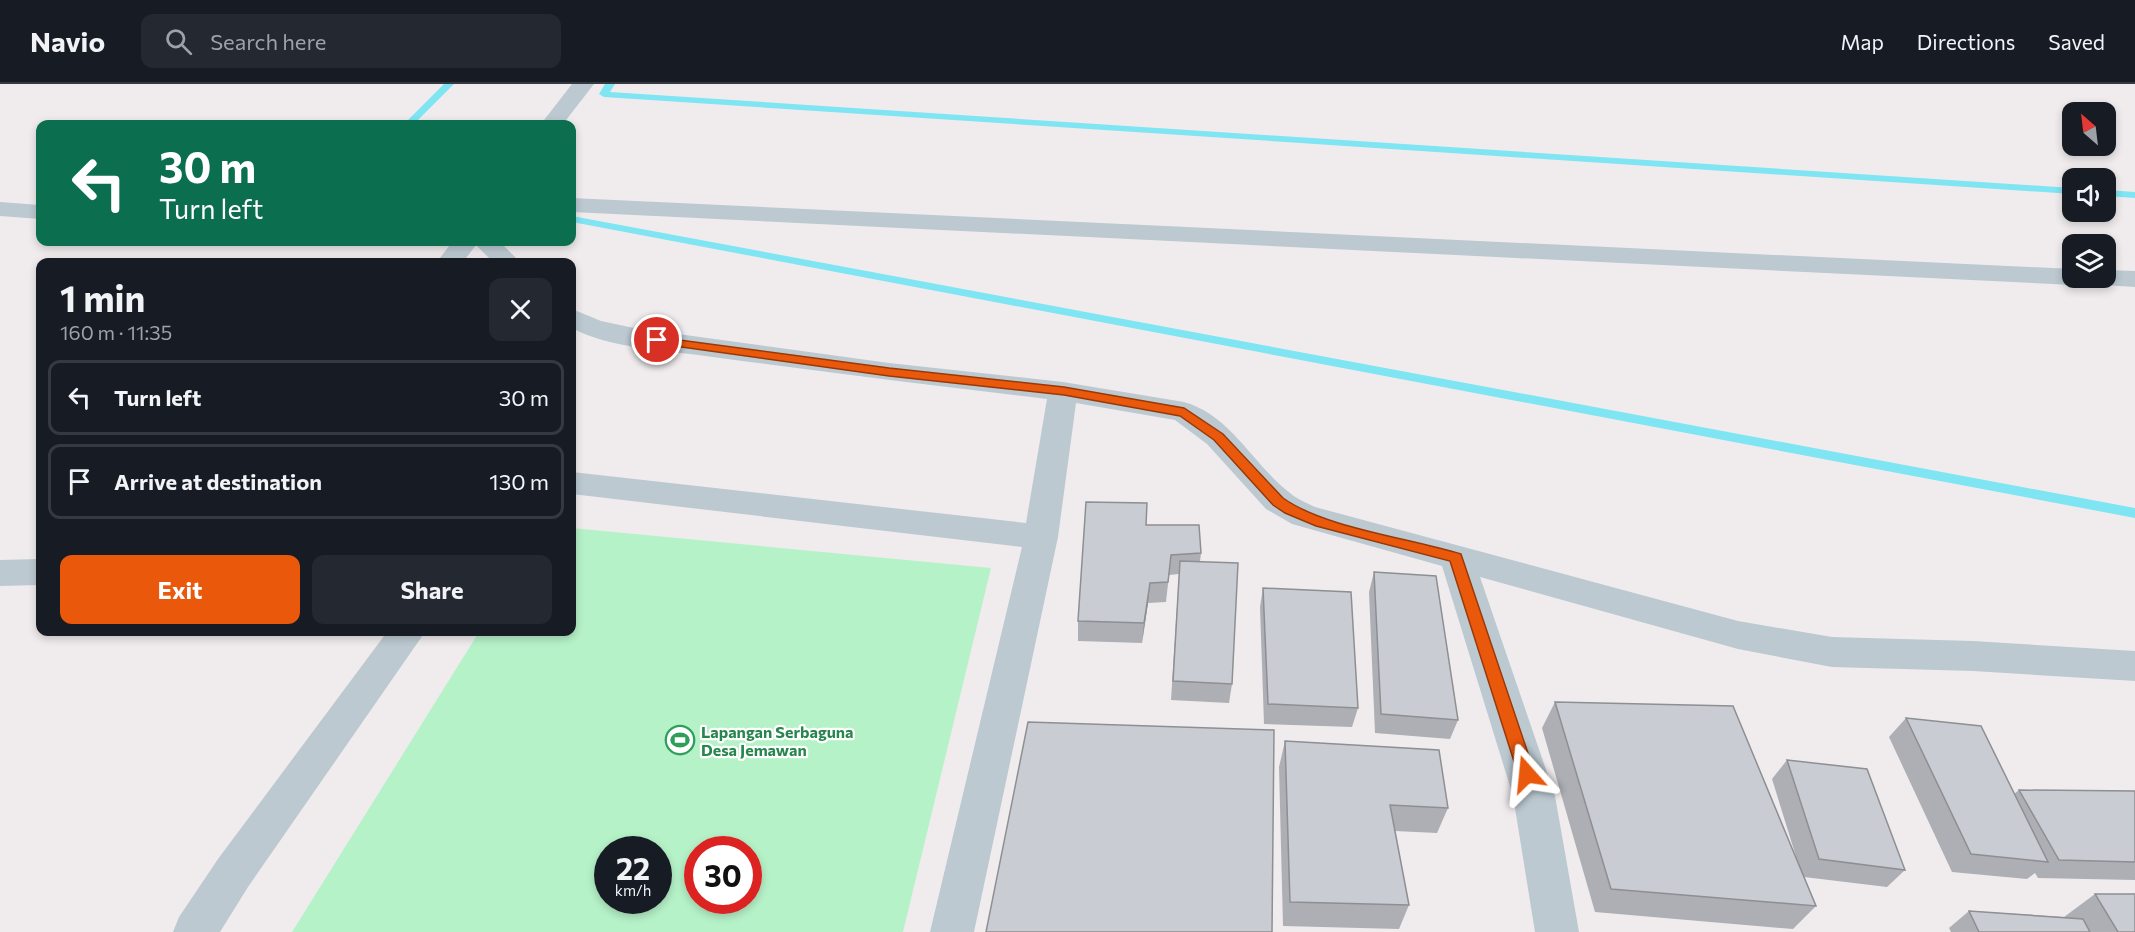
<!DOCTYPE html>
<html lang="en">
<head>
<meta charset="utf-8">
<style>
  :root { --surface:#171b24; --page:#242831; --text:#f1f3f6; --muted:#9ea1a6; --line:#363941; --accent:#ea580c }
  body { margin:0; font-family:Commissioner,sans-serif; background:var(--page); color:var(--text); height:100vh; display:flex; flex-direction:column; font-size:22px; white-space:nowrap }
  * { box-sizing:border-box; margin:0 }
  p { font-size:20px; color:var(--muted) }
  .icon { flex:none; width:33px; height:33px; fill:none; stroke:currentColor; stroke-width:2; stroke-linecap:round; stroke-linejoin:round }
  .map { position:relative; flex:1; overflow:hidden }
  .side { position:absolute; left:36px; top:174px; width:540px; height:378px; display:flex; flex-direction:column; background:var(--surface); border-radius:12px; box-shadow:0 3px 9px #0003 }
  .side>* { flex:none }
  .hud { position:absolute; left:36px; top:36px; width:540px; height:126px; border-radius:12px; box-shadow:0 3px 9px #0003; background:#0b6e4f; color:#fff; overflow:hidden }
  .needle { width:39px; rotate:332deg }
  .tools { position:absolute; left:2062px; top:18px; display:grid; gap:12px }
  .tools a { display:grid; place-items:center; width:54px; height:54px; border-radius:12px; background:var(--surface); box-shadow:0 3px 9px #0003; font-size:30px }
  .speed { position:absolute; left:594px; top:752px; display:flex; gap:12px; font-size:30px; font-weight:700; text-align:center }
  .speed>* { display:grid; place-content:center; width:78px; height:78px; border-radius:50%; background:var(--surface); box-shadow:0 3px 9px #0003; line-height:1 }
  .speed small { font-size:15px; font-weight:400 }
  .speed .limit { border:9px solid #d22; background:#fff; color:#111 }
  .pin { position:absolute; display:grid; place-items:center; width:51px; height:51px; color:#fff; margin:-26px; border:3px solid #fff; border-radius:50%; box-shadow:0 2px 6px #0007 }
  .me { position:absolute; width:66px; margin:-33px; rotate:342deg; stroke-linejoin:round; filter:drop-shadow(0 0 4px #0008) }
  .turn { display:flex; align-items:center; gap:21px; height:126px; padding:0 24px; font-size:27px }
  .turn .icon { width:78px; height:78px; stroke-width:2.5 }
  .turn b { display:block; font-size:42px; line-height:51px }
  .round { display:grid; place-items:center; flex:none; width:63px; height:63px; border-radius:12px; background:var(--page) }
  .summary { display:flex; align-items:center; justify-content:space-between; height:102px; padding:0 24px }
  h1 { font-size:36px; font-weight:700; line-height:45px }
  .button { display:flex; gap:12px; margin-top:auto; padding:12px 24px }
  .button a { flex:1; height:69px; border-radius:12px; background:var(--accent); color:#fff; font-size:24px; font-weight:700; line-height:69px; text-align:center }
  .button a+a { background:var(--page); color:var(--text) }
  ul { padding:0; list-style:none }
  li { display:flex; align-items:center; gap:18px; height:75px; margin:0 12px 9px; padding:0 12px; border:3px solid var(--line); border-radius:12px }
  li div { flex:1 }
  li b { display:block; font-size:22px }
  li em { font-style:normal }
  header { display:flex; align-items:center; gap:36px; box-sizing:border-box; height:84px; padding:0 30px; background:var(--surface); border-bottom:2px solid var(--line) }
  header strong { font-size:28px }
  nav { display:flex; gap:33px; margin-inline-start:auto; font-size:21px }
  .search { width:420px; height:54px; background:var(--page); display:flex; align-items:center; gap:15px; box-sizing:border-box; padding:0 21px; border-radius:12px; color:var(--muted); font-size:22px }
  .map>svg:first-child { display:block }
  .green { fill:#b6f2c8; fill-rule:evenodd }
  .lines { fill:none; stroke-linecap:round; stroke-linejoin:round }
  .stream { fill:#7fe5f3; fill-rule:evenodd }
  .street { fill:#bcc9d1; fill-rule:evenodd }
  .wall { fill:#adafb5 }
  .shaded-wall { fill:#8d8f93 }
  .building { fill:#c9ccd2; stroke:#8d8f93; stroke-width:1.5 }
  .route { fill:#ea580c; stroke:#983908; stroke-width:1.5 }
  .labels { text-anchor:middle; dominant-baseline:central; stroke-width:4.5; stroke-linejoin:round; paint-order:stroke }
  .leisure-label { font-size:16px; font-weight:bold; fill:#27864d; stroke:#fff; text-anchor:start }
</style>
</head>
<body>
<header>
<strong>Navio</strong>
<div class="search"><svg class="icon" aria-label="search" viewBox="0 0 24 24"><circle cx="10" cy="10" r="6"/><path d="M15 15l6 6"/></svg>Search here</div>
<nav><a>Map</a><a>Directions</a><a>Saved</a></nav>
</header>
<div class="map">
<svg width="2135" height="848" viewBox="0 0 2135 848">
  <rect width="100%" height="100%" fill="#f0eced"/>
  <!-- green -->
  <path class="green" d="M 572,444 L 991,484 L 903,848 L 292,848 L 479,548 L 572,548 ZM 608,765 L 658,765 L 658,816 L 608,816 ZM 698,765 L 748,765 L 748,816 L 698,816 Z"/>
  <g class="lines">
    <!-- stream -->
    <g class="stream">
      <polygon points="444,0 454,0 414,40 404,40"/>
      <polygon points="605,0 615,0 610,8 2073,104 2073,110 604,13 599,10"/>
      <polygon points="2106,106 2135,108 2135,114 2106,112"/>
      <polygon points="572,132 2135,424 2135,434 572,138"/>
    </g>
    <!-- street -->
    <g class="street">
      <polygon points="572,0 594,0 563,40 541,40"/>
      <polygon points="572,114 2073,185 2073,194 2106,194 2106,186 2135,187 2135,203 2088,200 2085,195 2082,199 2073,201 572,128"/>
      <polygon points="0,118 40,121 40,135 0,132"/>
      <polygon points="452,158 500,158 520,178 493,178 476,161 463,178 437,178"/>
      <path d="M 572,225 L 601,237 L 634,244 L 889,279 L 1063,298 L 1184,318 C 1231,331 1254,382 1290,409 C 1297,415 1307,419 1315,423 L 1738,537 L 1832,553 L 1973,557 L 2135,567 L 2135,597 L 1973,587 L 1832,583 L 1738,565 L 1480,493 L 1555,712 L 1579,848 L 1535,848 L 1513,712 L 1442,482 L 1292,440 L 1266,425 L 1207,360 L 1175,336 L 1076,319 L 1058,453 L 974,848 L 930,848 L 1022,463 L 572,410 L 572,388 L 1026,439 L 1047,315 C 935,302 824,288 713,273 C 672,267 607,264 572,244 Z"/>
      <polygon points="40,475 40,501 0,502 0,476"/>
      <polygon points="387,548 425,548 248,803 220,848 173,848 179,833 218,775"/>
    </g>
  </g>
  <!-- wall -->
  <g class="wall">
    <polygon points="1146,441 1201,469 1200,478 1232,600 1229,619 1171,616 1179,490 1169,491 1166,518 1148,519 1142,559 1078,557 1078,537"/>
    <polygon points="1374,488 1458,636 1450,655 1375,649 1369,508"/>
    <polygon points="1263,504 1358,624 1352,643 1264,640 1260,523"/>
    <polygon points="1555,618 1798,779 1772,695 1787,676 1905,786 1887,803 1804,793 1816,822 1793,845 1595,828 1542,644"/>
    <polygon points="1906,634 2014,710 2019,706 2135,707 2135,796 2038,794 2035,789 2027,795 1952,788 1889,653"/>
    <polygon points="1285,657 1448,724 1437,749 1395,747 1409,821 1399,845 1283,842 1279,683"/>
    <polygon points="2095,810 2135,848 1951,848 1949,844 1969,827 2064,833"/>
  </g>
  <!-- shaded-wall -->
  <polygon class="shaded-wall" points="1150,499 1148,519 1142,559 1144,539"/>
  <!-- building -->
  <g class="building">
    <polygon points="1086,418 1147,419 1146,441 1199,441 1201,469 1171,471 1168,498 1150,499 1144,539 1078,537"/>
    <polygon points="1180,477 1238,479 1232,600 1173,597"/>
    <polygon points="1374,488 1436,492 1458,636 1381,630"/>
    <polygon points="1263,504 1351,508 1358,624 1268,620"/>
    <polygon points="1555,618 1733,622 1816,822 1611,805"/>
    <polygon points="1906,634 1981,642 2048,778 1971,770"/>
    <polygon points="1028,638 1274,646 1272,848 986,848"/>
    <polygon points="1285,657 1439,666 1448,724 1390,721 1409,821 1290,818"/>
    <polygon points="1787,676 1867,685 1905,786 1819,775"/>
    <polygon points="2019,706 2135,707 2135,778 2059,776"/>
    <polygon points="2095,810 2135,810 2135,848 2118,848"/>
    <polygon points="1969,827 2083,835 2090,848 1979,848"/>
  </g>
  <!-- route -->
  <path class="route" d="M 657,253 L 889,284 L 1064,303 L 1184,324 L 1223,350 L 1283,414 C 1325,444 1409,454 1461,470 L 1535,690 L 1533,696 L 1527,698 L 1521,696 L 1518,690 L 1450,477 L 1316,442 L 1285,429 L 1273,421 L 1214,356 L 1180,332 L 1064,311 L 889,292 L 653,259 L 651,256 Z"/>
  <!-- icons -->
  <defs>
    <g id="stadium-ring" transform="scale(1.5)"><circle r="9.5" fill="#fff" stroke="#2e9e5b" stroke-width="1.5"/><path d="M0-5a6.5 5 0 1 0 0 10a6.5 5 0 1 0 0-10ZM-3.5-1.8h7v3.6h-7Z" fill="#2e9e5b"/></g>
  </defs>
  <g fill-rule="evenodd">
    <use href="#stadium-ring" x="680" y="656"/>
  </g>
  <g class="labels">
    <!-- leisure labels -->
    <g class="leisure-label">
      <text x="701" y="647">Lapangan Serbaguna<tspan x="701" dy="18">Desa Jemawan</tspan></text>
    </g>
  </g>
</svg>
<div class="tools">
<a><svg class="needle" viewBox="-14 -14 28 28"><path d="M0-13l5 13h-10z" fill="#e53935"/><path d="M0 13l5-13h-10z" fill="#9ea1a6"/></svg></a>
<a><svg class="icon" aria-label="sound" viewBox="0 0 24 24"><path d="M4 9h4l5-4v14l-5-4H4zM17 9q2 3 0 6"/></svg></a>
<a><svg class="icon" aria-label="layers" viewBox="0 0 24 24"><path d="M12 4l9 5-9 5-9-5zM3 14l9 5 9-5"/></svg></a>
</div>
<div class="speed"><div>22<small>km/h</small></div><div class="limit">30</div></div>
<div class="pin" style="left:657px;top:256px;background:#d93025"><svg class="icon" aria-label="arrive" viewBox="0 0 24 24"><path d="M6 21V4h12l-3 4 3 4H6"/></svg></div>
<svg class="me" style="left:1527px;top:690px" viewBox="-20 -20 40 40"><path d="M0-17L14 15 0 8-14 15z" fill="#ea580c" stroke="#fff" stroke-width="4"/></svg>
<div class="hud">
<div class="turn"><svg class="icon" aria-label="left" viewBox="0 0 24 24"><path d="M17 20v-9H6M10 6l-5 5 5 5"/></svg><div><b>30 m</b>Turn left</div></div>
</div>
<section class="side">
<div class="summary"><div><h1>1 min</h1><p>160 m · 11:35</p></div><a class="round"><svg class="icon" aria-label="close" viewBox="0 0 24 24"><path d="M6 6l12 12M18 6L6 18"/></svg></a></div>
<ul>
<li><svg class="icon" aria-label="left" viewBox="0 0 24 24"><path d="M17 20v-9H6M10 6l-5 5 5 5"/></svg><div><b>Turn left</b></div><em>30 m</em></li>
<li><svg class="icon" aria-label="arrive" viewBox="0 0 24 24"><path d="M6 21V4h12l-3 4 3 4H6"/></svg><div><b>Arrive at destination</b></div><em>130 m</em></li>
</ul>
<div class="button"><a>Exit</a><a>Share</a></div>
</section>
</div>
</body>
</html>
